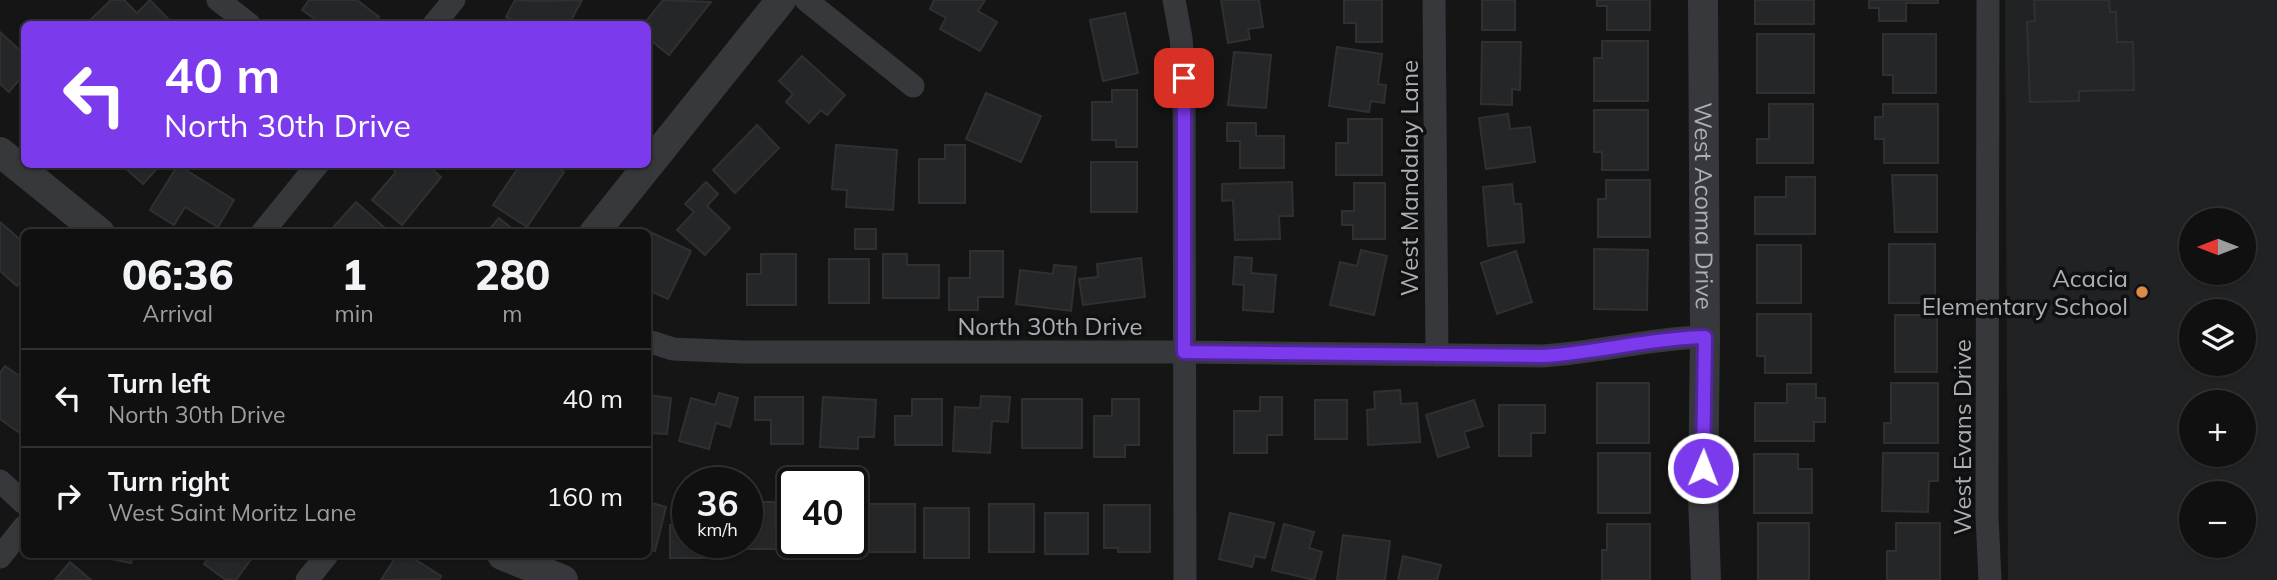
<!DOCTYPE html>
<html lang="en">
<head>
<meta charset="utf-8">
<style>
  :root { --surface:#101010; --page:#191919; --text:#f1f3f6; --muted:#9c9d9f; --line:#303030 }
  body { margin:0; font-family:Mulish,sans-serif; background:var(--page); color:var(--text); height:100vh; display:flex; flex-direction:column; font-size:26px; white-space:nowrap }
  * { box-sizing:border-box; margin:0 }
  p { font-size:23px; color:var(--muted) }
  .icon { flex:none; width:38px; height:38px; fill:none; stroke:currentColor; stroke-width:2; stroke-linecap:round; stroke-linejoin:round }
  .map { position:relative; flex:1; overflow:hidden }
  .details { position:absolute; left:21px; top:229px; width:630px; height:329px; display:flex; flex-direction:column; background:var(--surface); border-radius:10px; box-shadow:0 2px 5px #0004,0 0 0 2px var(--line) }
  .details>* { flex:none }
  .banner { position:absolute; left:21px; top:21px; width:630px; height:147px; border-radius:10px; box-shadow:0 2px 5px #0004,0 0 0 2px var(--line); background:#7c3aed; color:#fff; overflow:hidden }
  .needle { width:46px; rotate:270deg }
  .fabs { position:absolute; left:2179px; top:208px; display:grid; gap:14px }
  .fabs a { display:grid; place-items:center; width:77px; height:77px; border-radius:50%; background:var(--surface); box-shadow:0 2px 5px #0004,0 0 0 2px var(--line); font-size:35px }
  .speed { position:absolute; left:672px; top:467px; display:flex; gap:14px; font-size:35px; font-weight:700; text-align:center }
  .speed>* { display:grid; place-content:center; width:91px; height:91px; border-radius:50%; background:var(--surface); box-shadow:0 2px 5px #0004,0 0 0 2px var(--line); line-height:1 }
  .speed small { font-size:18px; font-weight:400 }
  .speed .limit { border:4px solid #111; border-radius:10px; background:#fff; color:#111 }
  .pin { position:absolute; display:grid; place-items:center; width:60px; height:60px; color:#fff; margin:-30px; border-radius:14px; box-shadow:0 4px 10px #0006 }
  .me { position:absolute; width:77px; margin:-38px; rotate:1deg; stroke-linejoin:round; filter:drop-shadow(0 0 5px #0008) }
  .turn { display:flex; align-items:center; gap:24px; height:147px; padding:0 28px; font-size:32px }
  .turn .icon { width:91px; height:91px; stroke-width:2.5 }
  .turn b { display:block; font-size:49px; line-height:60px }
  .eta { display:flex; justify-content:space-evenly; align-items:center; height:119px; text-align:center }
  .eta b { font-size:42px; font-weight:800; line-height:49px }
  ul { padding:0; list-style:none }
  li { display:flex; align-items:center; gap:21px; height:98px; padding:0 28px; border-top:2px solid var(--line) }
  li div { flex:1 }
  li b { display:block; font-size:26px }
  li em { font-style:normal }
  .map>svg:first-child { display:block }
  .built { fill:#212223; fill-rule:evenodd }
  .building { fill:#252627; stroke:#2f3032; stroke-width:2 }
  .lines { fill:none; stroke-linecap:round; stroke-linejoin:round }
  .minor { stroke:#36383b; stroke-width:23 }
  .tertiary { stroke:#36383b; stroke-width:30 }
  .route-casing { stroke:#51269a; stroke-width:18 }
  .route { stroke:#7c3aed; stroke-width:12 }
  .poi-dot { fill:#db8b48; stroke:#101011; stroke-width:2.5 }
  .labels { text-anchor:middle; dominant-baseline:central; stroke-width:7; stroke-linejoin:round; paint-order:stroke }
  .street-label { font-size:24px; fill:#a9afb5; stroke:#101011 }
  .poi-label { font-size:24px; fill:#a9afb5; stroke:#101011; text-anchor:end }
</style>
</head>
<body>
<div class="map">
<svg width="2277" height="580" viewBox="0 0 2277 580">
  <rect width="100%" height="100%" fill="#151516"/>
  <!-- built -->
  <path class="built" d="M 2005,0 L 2277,0 L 2277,580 L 2008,580 ZM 2191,220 L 2244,220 L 2244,273 L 2191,273 ZM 2191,312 L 2244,312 L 2244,364 L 2191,364 ZM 2191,402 L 2244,402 L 2244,455 L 2191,455 ZM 2191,494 L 2244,494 L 2244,546 L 2191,546 Z"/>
  <!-- building -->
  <g class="building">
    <polygon points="111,0 124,0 137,13 150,0 172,23 170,24 91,24 88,22"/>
    <polygon points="309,0 357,0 379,17 374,24 322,24 302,10"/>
    <polygon points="515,0 537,1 582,0 569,24 521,24 506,17"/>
    <polygon points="663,0 711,2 669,55 648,38 648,24 644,24"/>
    <polygon points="934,0 985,0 978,11 997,22 980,51 940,29 946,18 930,9"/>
    <polygon points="1221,0 1259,0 1263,27 1248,29 1250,39 1228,43"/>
    <polygon points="1344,0 1382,0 1382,42 1356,42 1356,23 1344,23"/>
    <rect x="1482" y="0" width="33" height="30"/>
    <polygon points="1597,0 1650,0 1650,30 1607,30 1607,6 1597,6"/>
    <rect x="1755" y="0" width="59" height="24"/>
    <polygon points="1869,0 1938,0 1938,3 1906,3 1906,21 1879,21 1879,8 1869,8"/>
    <polygon points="2034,0 2109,0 2110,12 2116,12 2117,42 2133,42 2134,90 2079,91 2079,101 2030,102 2027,22 2035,21"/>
    <polygon points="1125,13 1138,73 1103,81 1090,20"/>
    <polygon points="0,32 24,54 24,74 9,92 0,84"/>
    <rect x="1757" y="34" width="57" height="59"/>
    <polygon points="1883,34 1936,34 1936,93 1893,93 1893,75 1883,75"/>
    <polygon points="1602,41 1648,41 1648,101 1594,101 1594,58 1602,58"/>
    <polygon points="1482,42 1521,42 1520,90 1512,89 1512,105 1481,104"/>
    <polygon points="1337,47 1382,54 1378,84 1386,85 1384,103 1371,101 1369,112 1329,106"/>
    <polygon points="1234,52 1271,55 1266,108 1228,105"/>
    <polygon points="802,56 845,95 827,115 821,110 809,123 786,102 793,94 779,81"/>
    <polygon points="1112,90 1137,90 1137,147 1116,147 1116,140 1092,140 1092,102 1112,102"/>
    <polygon points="986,93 1041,116 1021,162 966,139"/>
    <polygon points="1769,104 1813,104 1813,163 1757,163 1757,139 1769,139"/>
    <polygon points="1883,104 1938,104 1938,163 1884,163 1884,139 1875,139 1875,117 1883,117"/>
    <polygon points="1594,110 1648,110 1648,170 1602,170 1602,152 1594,152"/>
    <polygon points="1508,114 1510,129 1530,127 1535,162 1486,169 1479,118"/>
    <polygon points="1348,119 1382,119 1382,175 1336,175 1336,143 1348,143"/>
    <polygon points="1227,123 1256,123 1256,136 1284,136 1284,168 1240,168 1240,141 1227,141"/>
    <polygon points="757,125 779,148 735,193 713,170"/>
    <polygon points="836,145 897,150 893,210 846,207 847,190 832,189"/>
    <polygon points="945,145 965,145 965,203 919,203 919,159 945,159"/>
    <rect x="1091" y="162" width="46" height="50"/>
    <polygon points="121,164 161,164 143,184"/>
    <polygon points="387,164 426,164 441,177 402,225 372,200 396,172"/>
    <polygon points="530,164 553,164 564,172 527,227 493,205 520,165 527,169"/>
    <polygon points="178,165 234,200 218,227 185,207 174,225 150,210"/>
    <polygon points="1892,175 1937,175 1937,232 1895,232"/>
    <polygon points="1786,177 1815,177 1815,234 1755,234 1755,197 1786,197"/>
    <polygon points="1606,180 1650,180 1650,237 1598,237 1598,199 1606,199"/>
    <polygon points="706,182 718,194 707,206 730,228 705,255 677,230 694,212 685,204"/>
    <polygon points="1292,182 1293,216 1279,216 1280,239 1235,240 1233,200 1222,201 1222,184"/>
    <polygon points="1354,183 1385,183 1385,239 1353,239 1353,225 1342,225 1342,211 1354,211"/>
    <polygon points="1512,184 1514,204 1521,204 1524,242 1488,246 1483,187"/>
    <polygon points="356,202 384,227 379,233 328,233"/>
    <polygon points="499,218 517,233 486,233"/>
    <polygon points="0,222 24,243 24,278 17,286 0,271"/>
    <rect x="855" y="229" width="21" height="20"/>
    <polygon points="648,231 691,251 668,299 648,290"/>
    <rect x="1889" y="244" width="46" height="59"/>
    <rect x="1757" y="245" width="44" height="58"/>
    <polygon points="1594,249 1648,250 1647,310 1594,309"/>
    <polygon points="1361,250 1387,256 1374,315 1330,305 1340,262 1357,266"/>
    <polygon points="970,251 1003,251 1003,297 978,297 978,310 949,310 949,278 970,278"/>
    <polygon points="1516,251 1532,302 1497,314 1481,263"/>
    <polygon points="761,254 796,254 796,305 747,305 747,274 761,274"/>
    <polygon points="883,254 907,254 907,265 939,265 939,298 883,298"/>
    <polygon points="1235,257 1252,258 1251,273 1276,275 1273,312 1243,310 1244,285 1233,284"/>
    <polygon points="1141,258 1145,297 1083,305 1079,279 1098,277 1097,264"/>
    <rect x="829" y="259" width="40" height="44"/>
    <polygon points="1054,265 1076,267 1071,311 1016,304 1020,270 1053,274"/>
    <polygon points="1757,314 1811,314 1811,373 1765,373 1765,356 1757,356"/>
    <rect x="1895" y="315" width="42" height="57"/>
    <polygon points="5,366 24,379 24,427 20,433 0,419 0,373"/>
    <rect x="1597" y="383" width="52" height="60"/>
    <polygon points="1891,383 1938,383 1938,443 1884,443 1884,423 1891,423"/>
    <polygon points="1787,384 1816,384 1816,398 1825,398 1825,422 1814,422 1814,441 1755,441 1755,403 1787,403"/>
    <polygon points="1400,390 1401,404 1417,403 1420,442 1368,445 1367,410 1375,409 1374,392"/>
    <polygon points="719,393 738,398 730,427 716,423 709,449 679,441 691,398 715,405"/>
    <polygon points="648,395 671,398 667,434 648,433"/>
    <polygon points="981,396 1010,397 1008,422 992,421 990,453 953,451 955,407 980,408"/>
    <polygon points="755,397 803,397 803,444 771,444 771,420 755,420"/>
    <polygon points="823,397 876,400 874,437 858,437 858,449 820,447"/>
    <polygon points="1260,397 1282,397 1282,435 1267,435 1267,453 1234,453 1234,411 1260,411"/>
    <polygon points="912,399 942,399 942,445 895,445 895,416 912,416"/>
    <rect x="1022" y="399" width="60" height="49"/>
    <polygon points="1112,399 1139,399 1139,445 1125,445 1125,457 1094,457 1094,416 1112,416"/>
    <rect x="1315" y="400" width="32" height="39"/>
    <polygon points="1474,400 1483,426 1464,432 1469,447 1438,457 1426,415"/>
    <polygon points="1499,405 1545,405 1545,433 1531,433 1531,456 1499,456"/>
    <rect x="1598" y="453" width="52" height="60"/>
    <polygon points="1883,453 1938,453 1938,481 1929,481 1928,512 1882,511"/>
    <polygon points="1754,454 1798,454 1798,469 1812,469 1812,513 1754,513"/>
    <polygon points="648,502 666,507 655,551 648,549"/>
    <polygon points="747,502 775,502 775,525 791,525 791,549 742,549 742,542 747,542"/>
    <rect x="869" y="504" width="46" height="48"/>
    <rect x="989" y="504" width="45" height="48"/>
    <polygon points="1104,505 1150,505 1150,552 1118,552 1118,548 1104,548"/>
    <rect x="924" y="508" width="45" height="50"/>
    <rect x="1045" y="513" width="43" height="41"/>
    <polygon points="1230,513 1274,523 1265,558 1255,556 1252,567 1219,559"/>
    <rect x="1758" y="523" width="51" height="57"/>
    <polygon points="1896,523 1940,523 1940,580 1887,580 1887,551 1896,551"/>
    <polygon points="1284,524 1314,532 1309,548 1322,552 1314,580 1272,570"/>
    <polygon points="1607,524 1650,524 1650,580 1602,580 1602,550 1607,550"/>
    <polygon points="670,525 688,525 688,542 725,542 725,558 670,558"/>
    <polygon points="1343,535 1390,541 1385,580 1337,580"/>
    <rect x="801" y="542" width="18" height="10"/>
    <polygon points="91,555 133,555 131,563"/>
    <polygon points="211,555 254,555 236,580 226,580 204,564"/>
    <polygon points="397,555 408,555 441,576 440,579 381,580"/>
    <polygon points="1403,556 1441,565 1437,580 1398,580"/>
    <polygon points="70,562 91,580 55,580"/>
  </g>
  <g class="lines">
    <!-- minor -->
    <g class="minor">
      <polyline points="218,0 249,24"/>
      <polyline points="806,0 913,86"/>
      <polyline points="1174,0 1181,38 1184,78 1185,580"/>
      <polyline points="1434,0 1437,355"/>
      <polyline points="1988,0 1987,516 1990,580"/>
      <polyline points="434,24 454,0"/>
      <polyline points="262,233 318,164"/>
      <path d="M 648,341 L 673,349 L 743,352 L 1184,352 L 1542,356 C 1597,353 1650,338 1705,337"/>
      <polyline points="0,481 24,503"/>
      <polyline points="0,557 24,527"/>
      <polyline points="307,580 327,555"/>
    </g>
    <!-- tertiary -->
    <g class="tertiary">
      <path id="s1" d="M 1703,0 L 1705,337 L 1703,495 L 1706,580"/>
      <polyline points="0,152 100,233"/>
      <polyline points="594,233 781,0"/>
      <polyline points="502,555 563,580"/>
    </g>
  </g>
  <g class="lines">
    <!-- route casing -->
    <g class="route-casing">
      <path id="route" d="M 1184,78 L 1184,352 L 1542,356 C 1597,353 1650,338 1705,337 L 1703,468"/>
    </g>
    <!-- route -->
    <use href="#route" class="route"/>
  </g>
  <!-- markers -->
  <circle class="poi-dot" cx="2142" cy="292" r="7"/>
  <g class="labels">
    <!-- street labels -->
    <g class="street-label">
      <text transform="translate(1409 178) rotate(-90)">West Mandalay Lane</text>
      <text stroke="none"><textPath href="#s1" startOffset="206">West Acoma Drive</textPath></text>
      <text x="1050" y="326">North 30th Drive</text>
      <text transform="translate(1962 437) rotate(-90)">West Evans Drive</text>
    </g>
    <!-- poi labels -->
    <g class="poi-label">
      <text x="2128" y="278">Acacia<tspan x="2128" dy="28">Elementary School</tspan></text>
    </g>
  </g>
</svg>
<div class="fabs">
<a><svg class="needle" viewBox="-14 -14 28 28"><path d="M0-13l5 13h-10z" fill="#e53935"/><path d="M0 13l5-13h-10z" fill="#9c9d9f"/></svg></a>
<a><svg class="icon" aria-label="layers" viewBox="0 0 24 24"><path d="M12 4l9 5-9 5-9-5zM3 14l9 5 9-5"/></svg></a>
<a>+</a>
<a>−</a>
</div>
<div class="speed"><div>36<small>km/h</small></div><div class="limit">40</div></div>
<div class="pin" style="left:1184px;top:78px;background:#d93025"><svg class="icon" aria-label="arrive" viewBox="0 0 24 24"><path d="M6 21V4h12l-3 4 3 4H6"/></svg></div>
<svg class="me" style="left:1703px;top:468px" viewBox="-20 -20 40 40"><circle r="17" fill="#7c3aed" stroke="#fff" stroke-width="3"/><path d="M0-11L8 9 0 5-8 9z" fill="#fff"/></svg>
<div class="banner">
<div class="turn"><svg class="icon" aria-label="left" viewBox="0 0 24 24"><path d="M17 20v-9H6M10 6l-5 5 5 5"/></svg><div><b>40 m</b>North 30th Drive</div></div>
</div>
<section class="details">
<div class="eta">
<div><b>06:36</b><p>Arrival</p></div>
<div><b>1</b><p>min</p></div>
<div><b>280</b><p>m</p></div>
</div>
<ul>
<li><svg class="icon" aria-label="left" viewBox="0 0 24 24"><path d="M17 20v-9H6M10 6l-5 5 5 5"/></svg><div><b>Turn left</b><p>North 30th Drive</p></div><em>40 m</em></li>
<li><svg class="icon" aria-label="right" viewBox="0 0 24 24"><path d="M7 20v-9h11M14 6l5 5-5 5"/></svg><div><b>Turn right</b><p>West Saint Moritz Lane</p></div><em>160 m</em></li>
</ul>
</section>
</div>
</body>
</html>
